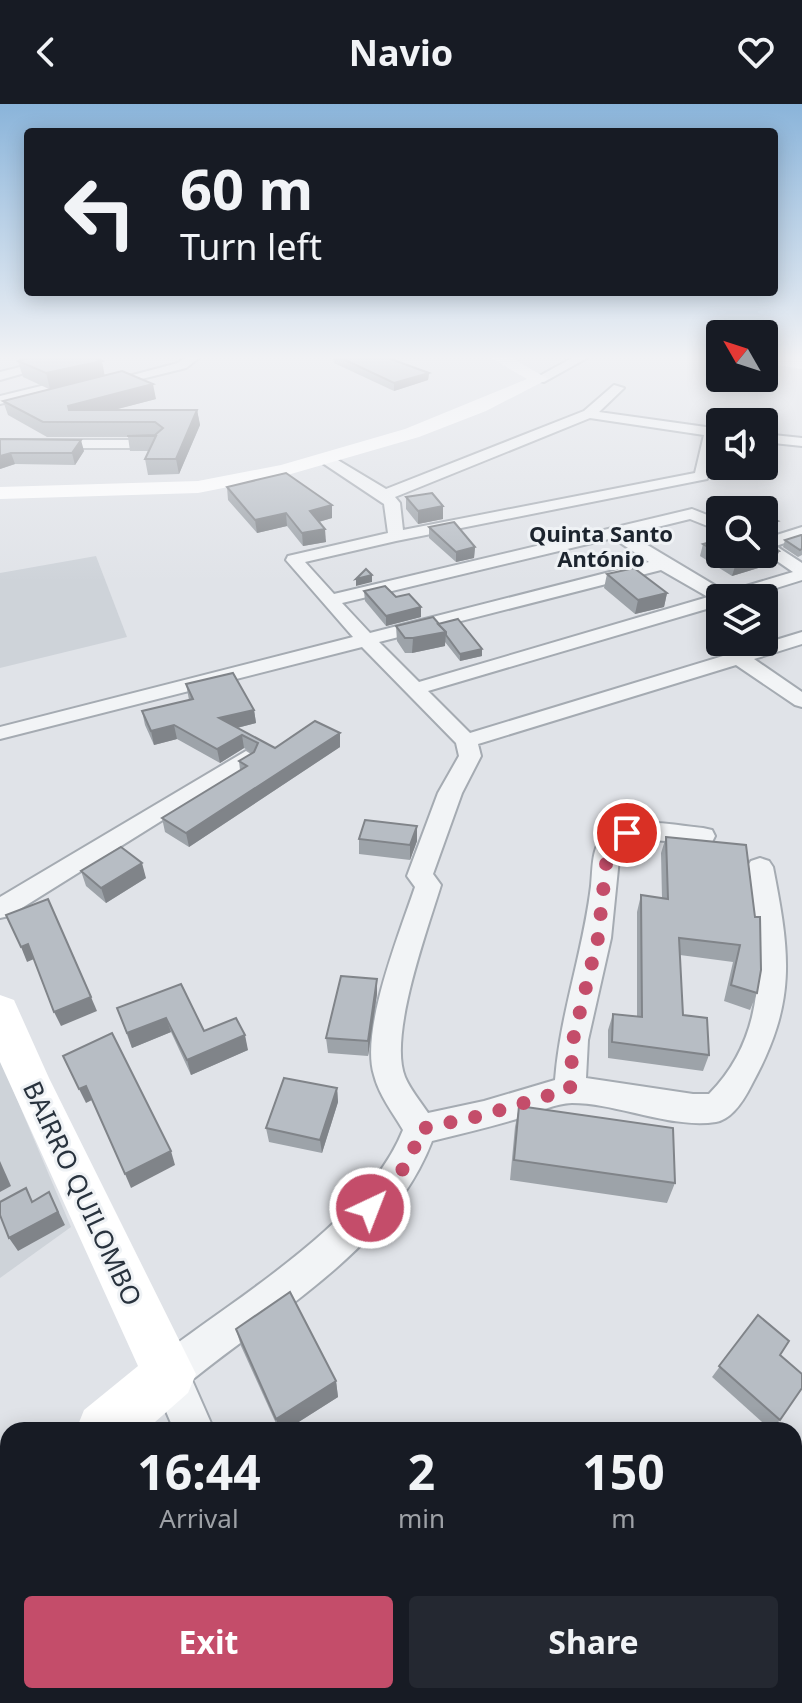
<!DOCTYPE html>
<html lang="en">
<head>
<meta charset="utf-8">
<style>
  :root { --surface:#171b24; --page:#242831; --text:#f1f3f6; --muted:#9ea1a6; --accent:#c44d6a }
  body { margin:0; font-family:"Noto Sans",sans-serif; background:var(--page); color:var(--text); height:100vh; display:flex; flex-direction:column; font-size:30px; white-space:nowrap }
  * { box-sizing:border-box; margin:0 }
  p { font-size:26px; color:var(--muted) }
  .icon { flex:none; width:44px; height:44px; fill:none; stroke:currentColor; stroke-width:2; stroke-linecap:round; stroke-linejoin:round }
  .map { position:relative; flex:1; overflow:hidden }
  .sheet { position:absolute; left:0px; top:1318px; width:802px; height:282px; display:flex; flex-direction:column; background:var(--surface); border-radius:24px 24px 0 0; box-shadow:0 4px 20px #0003 }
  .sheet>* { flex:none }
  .hud { position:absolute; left:24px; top:24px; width:754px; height:168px; border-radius:8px; box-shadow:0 4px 20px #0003; background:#171b24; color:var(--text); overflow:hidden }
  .needle { width:52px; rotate:309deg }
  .controls { position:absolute; left:706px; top:216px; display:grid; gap:16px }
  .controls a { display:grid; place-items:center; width:72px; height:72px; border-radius:8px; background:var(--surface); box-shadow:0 4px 20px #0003; font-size:40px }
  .pin { position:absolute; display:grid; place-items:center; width:68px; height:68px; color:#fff; margin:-34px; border:4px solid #fff; border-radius:50%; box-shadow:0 2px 8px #0007 }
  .me { position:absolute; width:88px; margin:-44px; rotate:43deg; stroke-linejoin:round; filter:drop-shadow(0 0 6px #0008) }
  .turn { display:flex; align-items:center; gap:28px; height:168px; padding:0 24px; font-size:36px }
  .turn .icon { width:104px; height:104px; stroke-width:2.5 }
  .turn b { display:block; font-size:56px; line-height:68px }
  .eta { display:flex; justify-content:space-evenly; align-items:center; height:136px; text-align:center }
  .eta b { font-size:48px; font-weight:700; line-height:56px }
  .button { display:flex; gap:16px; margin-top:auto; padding:16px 24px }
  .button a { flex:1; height:92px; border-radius:8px; background:var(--accent); color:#fff; font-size:32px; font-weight:700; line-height:92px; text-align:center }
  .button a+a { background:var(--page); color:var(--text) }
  header { display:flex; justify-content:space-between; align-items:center; height:104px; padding:0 24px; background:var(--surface); font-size:36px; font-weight:700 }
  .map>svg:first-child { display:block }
  .built { fill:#ced3d9 }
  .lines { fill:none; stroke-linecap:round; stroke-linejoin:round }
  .street-casing { stroke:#a5abb2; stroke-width:4 }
  .street { fill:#f2f4f6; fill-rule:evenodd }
  .secondary { fill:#fff; fill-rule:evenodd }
  .wall { fill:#9da3a9 }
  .shaded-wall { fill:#808489 }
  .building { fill:#b7bdc4; stroke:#808489; stroke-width:2 }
  .route { stroke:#c44d6a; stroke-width:14; stroke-dasharray:0 25.2 }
  .labels { text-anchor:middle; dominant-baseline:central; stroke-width:6; stroke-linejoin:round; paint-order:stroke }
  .far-quarter-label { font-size:22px; font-weight:bold; fill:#1c242e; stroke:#eff2f5 }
  .near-street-label { font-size:26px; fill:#29333e; stroke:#eff2f5 }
</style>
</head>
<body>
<header><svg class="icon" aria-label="back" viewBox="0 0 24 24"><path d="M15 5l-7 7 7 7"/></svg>Navio<svg class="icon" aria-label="heart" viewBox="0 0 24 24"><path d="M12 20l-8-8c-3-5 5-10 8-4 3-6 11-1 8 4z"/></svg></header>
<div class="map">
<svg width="802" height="1599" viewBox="0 0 802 1599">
  <rect width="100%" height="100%" fill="#e0e3e8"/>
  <!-- built -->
  <g class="built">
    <polygon points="96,452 127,533 0,564 0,469"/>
    <polygon points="0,955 71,1123 0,1174"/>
  </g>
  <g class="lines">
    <!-- street casing -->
    <g class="street-casing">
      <g id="street">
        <polygon points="56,254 77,254 0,276 0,268"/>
        <polygon points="185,254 199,254 186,264 101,285 95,281 178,259"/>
        <polygon points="572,254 587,254 544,278 534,275"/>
        <polygon points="78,273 82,274 82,280 0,300 0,292"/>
        <path d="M 614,281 L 624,284 L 599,308 L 720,325 L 707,375 L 396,437 L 305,458 L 334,490 L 692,405 L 720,416 L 720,427 L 690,415 L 629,430 L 726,488 L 793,468 L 764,448 L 764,435 L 802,423 L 802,433 L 776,442 L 802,459 L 802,476 L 744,494 L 720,494 L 720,501 L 428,587 L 470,629 L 802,528 L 802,540 L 754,555 L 802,588 L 802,603 L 795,601 L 736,561 L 478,640 L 481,652 L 462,689 L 433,770 L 441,781 C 428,824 388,932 405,973 C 410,985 420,997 428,1009 L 484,997 L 555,976 C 560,910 583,849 591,782 C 593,764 591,741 606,730 C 633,711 672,721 703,724 L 712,726 L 715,732 L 712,738 L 703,740 L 640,735 L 620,745 L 611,834 L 588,936 L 586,974 L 693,990 L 709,990 C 772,926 761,844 747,763 L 751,757 L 760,754 L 769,757 L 773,763 C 790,850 797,898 752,980 C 745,994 733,1015 716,1018 C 671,1025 617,999 572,999 C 556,999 535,1009 520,1014 C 490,1023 461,1030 432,1037 C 391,1144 277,1207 192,1276 L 214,1326 L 174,1326 L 150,1270 L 155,1256 C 233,1195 366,1119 403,1026 C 393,1009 379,991 374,971 C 360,926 400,828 415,783 L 407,772 L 438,689 L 459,652 L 456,639 L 362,543 L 0,635 L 0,623 L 353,533 L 286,456 L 288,452 L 388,429 L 384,400 L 321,358 L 321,352 L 331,352 L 386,385 L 584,307 ZM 590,314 L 704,331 L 695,369 L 403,426 L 400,399 L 395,393 ZM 613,434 L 649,458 L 370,529 L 342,499 ZM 661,466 L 708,493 L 419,578 L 379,538 Z"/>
        <polygon points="764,330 802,334 802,342 764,338"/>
        <polygon points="0,336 156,336 163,340 156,344 0,344"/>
        <polygon points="246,647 257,654 254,659 9,812 0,814 0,793"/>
        <polygon points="288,1592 336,1592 339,1599 291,1599"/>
        <polygon points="658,1592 720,1592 723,1599 661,1599"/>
      </g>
    </g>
    <!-- street -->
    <use href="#street" class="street"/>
    <!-- secondary -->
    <g class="secondary">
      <polygon points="491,254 512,254 548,275 486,307 419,333 284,372 198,389 0,395 0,383 198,377 281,361 405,325 527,275"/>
      <polygon points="764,254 802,255 802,265 764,259"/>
      <polygon points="0,891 14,896 49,974 196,1270 188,1289 146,1326 76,1326 84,1306 138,1262 0,958"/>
      <polygon points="8,1379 8,1441 0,1444 0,1382"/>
    </g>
  </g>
  <!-- wall -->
  <g class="wall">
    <polygon points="333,254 388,254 429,269 428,276 394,287 334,259"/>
    <polygon points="18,257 105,272 156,295 113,306 197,306 200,321 179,370 148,371 145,355 148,347 130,347 128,333 47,333 8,311 3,297 49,285 23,273"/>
    <polygon points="0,335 84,347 75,361 15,360 0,365"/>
    <polygon points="227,383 332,401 332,414 319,418 326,438 303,442 287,422 257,429 228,396"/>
    <polygon points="406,393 443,402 443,415 418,420 406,405"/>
    <polygon points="764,410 778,417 774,429 765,432 765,436 779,447 775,459 732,472 700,452 703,440 709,438 712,426 720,423 720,450"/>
    <polygon points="429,423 475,443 474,454 456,458 429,434"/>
    <polygon points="802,431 802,451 798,453 783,443 785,436"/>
    <polygon points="607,470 667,489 664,503 635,510 604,484"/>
    <polygon points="364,487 396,493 421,503 421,513 386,522 365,497"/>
    <polygon points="720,515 720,537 711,531 715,517"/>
    <polygon points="438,520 482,552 460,557 445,538 445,542 412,549 405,549 397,537 396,522"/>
    <polygon points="721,538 759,538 732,546"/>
    <polygon points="186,580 254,606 256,619 237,624 275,644 340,629 340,643 189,743 165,728 162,714 240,666 239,657 252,649 244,644 220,659 177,635 154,641 145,621 142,607 189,596"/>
    <polygon points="417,722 417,737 410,756 359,750 359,735"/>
    <polygon points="666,733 746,741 757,889 750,906 724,897 733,858 680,851 683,911 709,951 703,967 608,954 608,926 613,910 637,913 637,808 641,791 662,794 661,749"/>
    <polygon points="81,767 146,774 106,799 86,782"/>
    <polygon points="181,880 204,927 248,946 191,971 171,928 132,944 117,904"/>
    <polygon points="377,890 368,952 328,949 326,934"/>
    <polygon points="337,984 338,998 322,1049 269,1038 266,1024"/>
    <polygon points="519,1003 675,1079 667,1099 510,1076 515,1023"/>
    <polygon points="758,1211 780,1316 771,1326 712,1273"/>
    <polygon points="236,1225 336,1277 338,1293 286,1326 279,1326 241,1242"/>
  </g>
  <!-- shaded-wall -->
  <g class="shaded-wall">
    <polygon points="102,257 105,273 50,285 46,269"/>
    <polygon points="429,269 428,276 394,287 394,279"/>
    <polygon points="153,280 156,295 72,317 72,320 68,302"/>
    <polygon points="197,306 200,321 179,370 176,355"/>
    <polygon points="81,336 84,347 75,361 72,349"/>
    <polygon points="11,349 15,360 0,365 0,352"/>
    <polygon points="332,401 332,414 311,420 310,407"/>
    <polygon points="443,402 443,415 418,420 418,407"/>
    <polygon points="286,409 287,422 257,429 255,416"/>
    <polygon points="778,417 774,429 764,432 765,421"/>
    <polygon points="325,425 326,438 303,442 302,429"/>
    <polygon points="475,443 474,454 456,458 456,448"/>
    <polygon points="779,447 775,459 732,472 736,459"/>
    <polygon points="372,471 372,478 356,482 356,475"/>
    <polygon points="667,489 664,503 635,510 638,496"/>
    <polygon points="421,503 421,513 386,522 386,512"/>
    <polygon points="446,528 445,542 412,549 413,534"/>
    <polygon points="734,538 759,538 732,546"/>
    <polygon points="482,545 482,552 460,557 460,550"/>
    <polygon points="254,606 256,619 221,628 219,614"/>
    <polygon points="174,621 177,635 154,641 151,627"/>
    <polygon points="340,629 340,643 189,743 186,729"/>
    <polygon points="242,631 244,644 220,659 217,645"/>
    <polygon points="417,722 417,737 410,756 410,741"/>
    <polygon points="142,759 146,774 106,799 101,784"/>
    <polygon points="28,840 34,855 27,858 21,843"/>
    <polygon points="377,875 377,890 368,952 368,937"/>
    <polygon points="91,893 97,907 61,922 54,908"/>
    <polygon points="166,914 171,928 132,944 127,929"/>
    <polygon points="245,931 248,946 191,971 187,956"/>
    <polygon points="86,982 92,996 86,999 79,985"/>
    <polygon points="337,984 338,998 322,1049 320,1036"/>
    <polygon points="171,1047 175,1061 131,1084 125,1070"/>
    <polygon points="0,1057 11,1082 0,1088"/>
    <polygon points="49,1088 65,1121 18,1147 9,1134"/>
    <polygon points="336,1277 338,1293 286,1326 280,1326 276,1315"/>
  </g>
  <!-- building -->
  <g class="building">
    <polygon points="28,254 95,254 102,257 46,269 18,257"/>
    <polygon points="341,254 388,254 429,269 394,279"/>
    <polygon points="122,267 153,280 68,302 69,306 197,306 176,355 145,355 156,332 127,332 155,331 163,324 155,318 43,318 3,297"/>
    <polygon points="0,335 81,336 72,349 11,349 0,352"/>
    <polygon points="286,369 332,401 310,407 325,425 302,429 286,409 255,416 227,383"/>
    <polygon points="432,389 443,402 418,407 406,393"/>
    <polygon points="764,410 778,417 765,421 765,436 779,447 736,459 720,450 764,450"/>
    <polygon points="454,418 475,443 456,448 429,423"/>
    <polygon points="720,423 720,430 712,426"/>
    <polygon points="801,431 802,431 802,445 800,446 785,436"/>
    <polygon points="720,435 720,450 703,440"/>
    <polygon points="634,464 667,489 638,496 607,470"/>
    <polygon points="366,465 372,471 356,475"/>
    <polygon points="385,482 396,493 409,490 421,503 386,512 364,487"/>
    <polygon points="433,513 446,528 413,534 405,534 396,522"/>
    <polygon points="458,515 482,545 460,550 446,531 446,528 438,520"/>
    <polygon points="233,569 254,606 219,614 275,644 315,617 340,629 186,729 162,714 247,662 239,657 254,648 258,639 242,631 217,645 174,621 151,627 142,607 193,595 186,580"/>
    <polygon points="365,716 417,722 410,741 359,735"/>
    <polygon points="666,733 746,741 755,813 760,813 761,866 757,889 731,881 740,841 679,834 683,911 707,914 709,951 612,938 613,910 642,913 641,791 668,795"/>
    <polygon points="121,743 142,759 101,784 81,767"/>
    <polygon points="48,795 91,893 54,908 28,840 21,843 6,811"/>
    <polygon points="341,872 377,875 368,937 326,934"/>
    <polygon points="181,880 204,927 236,914 245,931 187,956 166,914 127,929 117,904"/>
    <polygon points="112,929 171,1047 125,1070 86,982 79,985 63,952"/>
    <polygon points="284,974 337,984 320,1036 266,1024"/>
    <polygon points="519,1002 673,1024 675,1079 514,1056"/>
    <polygon points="26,1084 32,1098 49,1088 58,1108 9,1134 0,1111 0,1098"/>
    <polygon points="290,1188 336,1277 276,1315 236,1225"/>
    <polygon points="758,1211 789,1237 780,1251 802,1270 802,1284 780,1316 719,1262"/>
  </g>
  <!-- sky -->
  <linearGradient id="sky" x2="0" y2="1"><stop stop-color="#8ab4da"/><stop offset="0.53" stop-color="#f1f2f5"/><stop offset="1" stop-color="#f1f2f5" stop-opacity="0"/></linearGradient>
  <rect width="802" height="478" fill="url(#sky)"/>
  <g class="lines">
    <!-- route -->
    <path class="route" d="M 370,1104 C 392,1081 413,1058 420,1025 L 484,1011 L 570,985 L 573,936 L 598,834 L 608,742 L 614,735 L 627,729"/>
  </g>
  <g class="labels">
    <!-- far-quarter labels -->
    <g class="far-quarter-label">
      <text x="601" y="429">Quinta Santo<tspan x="601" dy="25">António</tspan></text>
    </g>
    <!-- near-street labels -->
    <g class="near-street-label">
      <text transform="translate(83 1089) rotate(65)">BAIRRO QUILOMBO</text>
    </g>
  </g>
</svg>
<div class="controls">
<a><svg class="needle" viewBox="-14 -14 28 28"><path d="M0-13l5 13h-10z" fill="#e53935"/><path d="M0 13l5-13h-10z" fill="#9ea1a6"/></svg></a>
<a><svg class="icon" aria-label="sound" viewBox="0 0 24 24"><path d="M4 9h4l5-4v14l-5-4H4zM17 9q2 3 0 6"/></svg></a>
<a><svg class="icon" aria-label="search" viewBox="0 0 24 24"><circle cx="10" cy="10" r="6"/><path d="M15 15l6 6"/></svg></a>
<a><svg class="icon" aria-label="layers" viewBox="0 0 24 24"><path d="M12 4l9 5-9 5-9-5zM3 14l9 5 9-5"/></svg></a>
</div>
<div class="pin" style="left:627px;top:729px;background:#d93025"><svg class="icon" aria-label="arrive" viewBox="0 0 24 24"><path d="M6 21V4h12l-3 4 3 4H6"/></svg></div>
<svg class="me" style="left:370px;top:1104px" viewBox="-20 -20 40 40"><circle r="17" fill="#c44d6a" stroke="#fff" stroke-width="3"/><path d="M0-11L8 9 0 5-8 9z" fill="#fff"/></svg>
<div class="hud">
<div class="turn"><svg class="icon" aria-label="left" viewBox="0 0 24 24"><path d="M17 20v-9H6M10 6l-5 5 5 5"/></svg><div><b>60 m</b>Turn left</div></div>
</div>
<section class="sheet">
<div class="eta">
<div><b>16:44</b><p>Arrival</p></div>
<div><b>2</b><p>min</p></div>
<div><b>150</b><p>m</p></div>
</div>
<div class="button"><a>Exit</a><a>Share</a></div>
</section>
</div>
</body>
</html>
